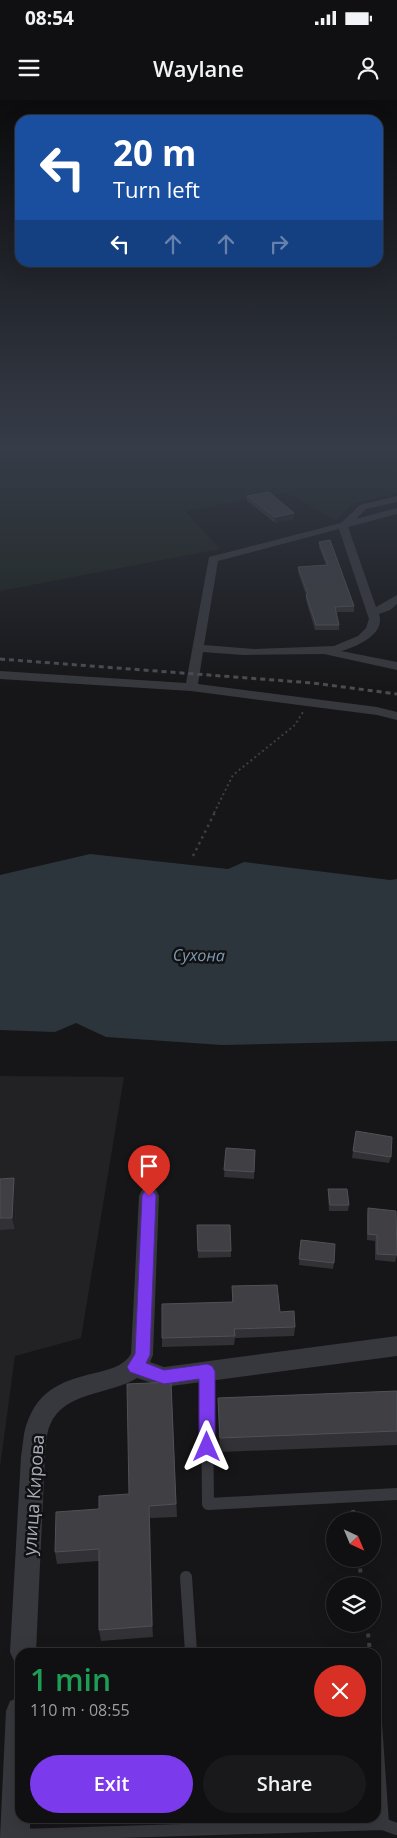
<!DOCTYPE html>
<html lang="en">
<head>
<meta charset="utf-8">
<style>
  :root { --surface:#101012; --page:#19191b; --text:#f1f3f6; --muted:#9c9d9f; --line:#303032; --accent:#7c3aed }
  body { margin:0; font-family:"Open Sans",sans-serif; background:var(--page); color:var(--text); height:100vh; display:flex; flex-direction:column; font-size:19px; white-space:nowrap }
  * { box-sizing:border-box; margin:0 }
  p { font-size:16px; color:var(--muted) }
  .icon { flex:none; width:28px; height:28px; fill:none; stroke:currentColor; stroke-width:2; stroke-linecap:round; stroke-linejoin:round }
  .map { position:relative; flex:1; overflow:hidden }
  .drawer { position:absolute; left:15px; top:1548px; width:366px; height:175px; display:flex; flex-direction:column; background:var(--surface); border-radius:15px; box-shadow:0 5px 20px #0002,0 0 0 1px var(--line) }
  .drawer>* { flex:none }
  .hud { position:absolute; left:15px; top:15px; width:368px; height:152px; border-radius:15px; box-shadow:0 5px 20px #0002,0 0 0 1px var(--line); background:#1a4fa0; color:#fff; overflow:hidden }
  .needle { width:32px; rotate:136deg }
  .controls { position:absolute; left:326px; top:1412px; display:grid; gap:10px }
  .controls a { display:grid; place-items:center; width:55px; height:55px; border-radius:50%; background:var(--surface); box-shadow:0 5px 20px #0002,0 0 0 1px var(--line); font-size:25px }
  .pin { position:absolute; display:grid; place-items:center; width:42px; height:42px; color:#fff; margin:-51px -21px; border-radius:50% 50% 50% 0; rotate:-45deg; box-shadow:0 0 5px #0007 }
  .pin .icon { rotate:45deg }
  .me { position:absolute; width:55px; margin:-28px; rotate:0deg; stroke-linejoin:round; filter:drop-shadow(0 0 4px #0008) }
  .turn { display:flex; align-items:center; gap:18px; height:105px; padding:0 15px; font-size:22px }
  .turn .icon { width:65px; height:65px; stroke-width:2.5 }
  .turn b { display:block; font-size:35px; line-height:42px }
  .lanes { display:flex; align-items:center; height:48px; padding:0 15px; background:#0003; justify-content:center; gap:25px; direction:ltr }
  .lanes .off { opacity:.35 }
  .round { display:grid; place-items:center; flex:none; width:52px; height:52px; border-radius:26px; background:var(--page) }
  .head { display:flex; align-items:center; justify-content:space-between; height:85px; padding:0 15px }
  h1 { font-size:30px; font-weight:600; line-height:38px; color:#1e9e55 }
  .action { display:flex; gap:10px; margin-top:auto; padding:10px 15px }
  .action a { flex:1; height:58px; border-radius:30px; background:var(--accent); color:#fff; font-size:20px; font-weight:600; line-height:58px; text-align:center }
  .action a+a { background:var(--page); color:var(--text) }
  .status { display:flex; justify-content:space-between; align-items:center; height:35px; padding:0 25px; background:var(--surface); direction:ltr }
  .status svg { height:14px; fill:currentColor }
  header { display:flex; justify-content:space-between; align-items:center; height:65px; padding:0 15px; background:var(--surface); font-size:22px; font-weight:600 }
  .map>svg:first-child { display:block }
  .built { fill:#222225 }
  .green { fill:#1c231d }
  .water { fill:#2c353c }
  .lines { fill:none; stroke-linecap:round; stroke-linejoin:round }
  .path-far2 { stroke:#3d3f44; stroke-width:2; stroke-dasharray:2 3; stroke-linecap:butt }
  .path-far1 { stroke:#3d3f44; stroke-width:2.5; stroke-dasharray:2.5 4; stroke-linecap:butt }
  .path { stroke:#3d3f44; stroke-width:4; stroke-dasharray:4 5.5; stroke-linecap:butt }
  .lane-far1 { stroke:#37383d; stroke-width:9 }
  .lane { stroke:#37383d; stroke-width:12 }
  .street { fill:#37383d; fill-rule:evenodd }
  .rail { stroke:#4a4c52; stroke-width:3; stroke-dasharray:5 4; stroke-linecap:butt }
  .wall { fill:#323236 }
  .shaded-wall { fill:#212124 }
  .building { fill:#3f3f44; stroke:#4f5156 }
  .route { fill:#7c3aed; stroke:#51269a }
  .labels { text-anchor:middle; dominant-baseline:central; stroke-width:5; stroke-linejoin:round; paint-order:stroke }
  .water-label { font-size:16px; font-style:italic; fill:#7f9bb3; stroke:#111113 }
  .near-street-label { font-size:18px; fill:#a8adb8; stroke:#111113 }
</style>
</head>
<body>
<div class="status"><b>08:54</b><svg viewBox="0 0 49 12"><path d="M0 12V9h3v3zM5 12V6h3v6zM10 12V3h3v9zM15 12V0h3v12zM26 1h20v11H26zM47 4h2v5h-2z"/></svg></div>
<header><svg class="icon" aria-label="menu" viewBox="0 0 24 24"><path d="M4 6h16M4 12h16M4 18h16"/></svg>Waylane<svg class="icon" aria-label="person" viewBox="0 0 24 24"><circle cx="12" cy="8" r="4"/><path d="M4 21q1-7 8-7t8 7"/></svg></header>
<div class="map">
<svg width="397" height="1738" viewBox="0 0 397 1738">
  <rect width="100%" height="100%" fill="#161618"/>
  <!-- built -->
  <polygon class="built" points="0,976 124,977 81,1238 15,1256 0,1367"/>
  <!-- green -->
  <polygon class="green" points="0,346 397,346 397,393 352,404 336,420 286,393 185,411 220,449 0,491"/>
  <!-- water -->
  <polygon class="water" points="90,754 228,769 244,762 390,780 397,779 397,941 222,945 106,937 76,923 55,932 0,930 0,775"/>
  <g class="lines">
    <!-- path-far2 -->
    <polyline class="path-far2" points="214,713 233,675 295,625 303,612"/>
    <!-- path-far1 -->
    <polyline class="path-far1" points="193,756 215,712"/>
    <!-- path -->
    <g class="path">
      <polyline points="353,1410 354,1421"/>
      <polyline points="359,1459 362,1486"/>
      <polyline points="367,1524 370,1552"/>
    </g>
    <!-- lane-far1 -->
    <polyline class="lane-far1" points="207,1273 207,1311"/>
    <!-- lane -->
    <g class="lane">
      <polyline points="207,1310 208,1404 397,1394"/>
      <polyline points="186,1477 191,1552"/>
      <polyline points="376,1623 383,1724"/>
      <polyline points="20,1735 383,1724 397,1729"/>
    </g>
    <!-- street -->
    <g class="street">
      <path d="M 397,396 L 397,402 L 366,409 L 356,419 L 397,408 L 397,414 L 348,427 L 376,507 L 397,495 L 397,504 L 390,510 L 379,514 C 386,534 356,547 341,551 L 397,562 L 397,570 L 324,554 L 243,555 L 203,552 L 198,584 L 377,607 L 397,612 L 397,620 L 377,615 L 191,591 L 0,579 L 0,571 L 186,583 L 209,457 L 341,423 L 360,405 ZM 339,429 L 369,519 L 366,528 L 358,536 L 334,546 L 254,549 L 204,545 L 218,461 Z"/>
      <path d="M 149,1088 L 156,1090 L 159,1096 L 153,1255 L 150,1262 L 164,1267 L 397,1236 L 397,1256 L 164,1287 L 137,1278 C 110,1295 64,1291 50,1325 C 46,1334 46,1346 45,1356 L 36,1552 L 20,1552 L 20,1564 L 14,1561 L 10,1552 L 21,1356 C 23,1346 23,1335 26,1326 C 39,1286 66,1280 103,1271 C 114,1268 125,1264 131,1254 L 139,1096 L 142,1090 Z"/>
      <polygon points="20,1597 20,1718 30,1718 30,1738 0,1738 6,1611 10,1601"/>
    </g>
    <!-- rail -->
    <polyline class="rail" points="0,559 313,583 397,594"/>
  </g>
  <!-- wall -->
  <g class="wall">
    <polygon points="247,396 294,413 294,419 275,423 247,401"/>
    <polygon points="319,442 354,506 354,512 336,512 339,525 339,530 315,530 306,500 306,495 298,472 298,467 326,465 319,447"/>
    <polygon points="356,1031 391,1057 389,1063 352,1058"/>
    <polygon points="226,1048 255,1050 254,1079 224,1077"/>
    <polygon points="14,1078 16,1090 15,1129 0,1130 0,1079"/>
    <polygon points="328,1089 349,1105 348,1111 329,1111 328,1096"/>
    <polygon points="368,1108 397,1155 395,1162 375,1160 375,1141 367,1140 367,1115"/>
    <polygon points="197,1125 231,1151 231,1157 198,1158"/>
    <polygon points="301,1140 334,1163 333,1169 299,1165"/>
    <polygon points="232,1186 280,1212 295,1227 294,1236 235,1238 234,1245 162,1247 162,1204 232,1202"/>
    <polygon points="171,1282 177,1417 150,1418 153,1537 101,1541 99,1530 99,1461 57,1464 55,1452 129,1394"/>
    <polygon points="397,1291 397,1345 220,1352 218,1312 218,1298"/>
  </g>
  <!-- shaded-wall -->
  <g class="shaded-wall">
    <polygon points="294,413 294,419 275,423 275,417"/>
    <polygon points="14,1078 16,1090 15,1129 12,1118"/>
    <polygon points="149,1406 150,1418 153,1537 152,1526"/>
  </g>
  <!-- building -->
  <g class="building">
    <polygon points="269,392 294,413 275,417 247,396"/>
    <polygon points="330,440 354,506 335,507 339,525 316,525 306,495 308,494 298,467 328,465 319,442"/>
    <polygon points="356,1031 392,1037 391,1057 353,1051"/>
    <polygon points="226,1048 255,1050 254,1072 224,1070"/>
    <polygon points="14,1078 12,1118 0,1118 0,1079"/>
    <polygon points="328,1089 347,1089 349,1105 330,1105"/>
    <polygon points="368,1108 396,1111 397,1155 377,1154 377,1135 368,1134"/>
    <polygon points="197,1125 230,1125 231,1151 198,1151"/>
    <polygon points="301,1140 335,1144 334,1163 299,1159"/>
    <polygon points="277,1185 280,1212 294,1211 295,1227 234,1229 235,1236 162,1238 162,1204 233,1202 232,1186"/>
    <polygon points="171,1282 176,1404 149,1406 152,1526 99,1530 99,1449 55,1452 56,1412 99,1409 99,1396 129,1394 127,1284"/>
    <polygon points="397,1291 397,1331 220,1338 218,1298"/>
  </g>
  <!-- sky -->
  <linearGradient id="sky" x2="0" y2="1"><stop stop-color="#0c0c0d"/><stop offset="0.59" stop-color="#363c48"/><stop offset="1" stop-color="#363c48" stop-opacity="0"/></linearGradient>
  <rect width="397" height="589" fill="url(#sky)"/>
  <!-- route -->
  <polygon class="route" points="149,1091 154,1092 156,1096 150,1255 146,1263 164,1270 207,1264 212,1266 215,1271 215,1347 213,1353 207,1355 201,1353 199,1347 199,1279 164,1284 130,1272 127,1267 135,1254 142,1096 144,1092"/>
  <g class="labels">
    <!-- water labels -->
    <g class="water-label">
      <text transform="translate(199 855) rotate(1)">Сухона</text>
    </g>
    <!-- near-street labels -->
    <g class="near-street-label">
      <text transform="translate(33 1395) rotate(-86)">улица Кирова</text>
    </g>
  </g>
</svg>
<div class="controls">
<a><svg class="needle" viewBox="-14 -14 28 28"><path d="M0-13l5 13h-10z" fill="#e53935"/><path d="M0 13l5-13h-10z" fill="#9c9d9f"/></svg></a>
<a><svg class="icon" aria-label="layers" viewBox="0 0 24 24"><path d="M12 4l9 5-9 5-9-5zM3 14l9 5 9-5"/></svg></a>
</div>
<div class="pin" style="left:149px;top:1096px;background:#d93025"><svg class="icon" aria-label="arrive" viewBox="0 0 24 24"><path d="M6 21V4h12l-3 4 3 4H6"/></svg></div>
<svg class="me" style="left:207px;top:1347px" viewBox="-20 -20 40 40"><path d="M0-17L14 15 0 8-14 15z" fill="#7c3aed" stroke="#fff" stroke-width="4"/></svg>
<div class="hud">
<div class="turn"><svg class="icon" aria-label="left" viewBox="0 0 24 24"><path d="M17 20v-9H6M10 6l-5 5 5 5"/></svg><div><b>20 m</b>Turn left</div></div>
<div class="lanes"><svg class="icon" aria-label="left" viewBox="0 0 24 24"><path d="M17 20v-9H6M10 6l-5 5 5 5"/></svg><svg class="icon off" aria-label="ahead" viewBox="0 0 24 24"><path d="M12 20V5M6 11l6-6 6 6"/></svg><svg class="icon off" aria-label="ahead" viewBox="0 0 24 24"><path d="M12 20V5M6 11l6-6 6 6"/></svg><svg class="icon off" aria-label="right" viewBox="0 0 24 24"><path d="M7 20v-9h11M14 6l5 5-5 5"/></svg></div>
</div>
<section class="drawer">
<div class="head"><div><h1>1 min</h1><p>110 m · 08:55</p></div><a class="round" style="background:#d93025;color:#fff"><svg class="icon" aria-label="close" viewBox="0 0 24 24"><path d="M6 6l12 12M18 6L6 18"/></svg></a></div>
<div class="action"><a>Exit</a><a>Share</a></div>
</section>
</div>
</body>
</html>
